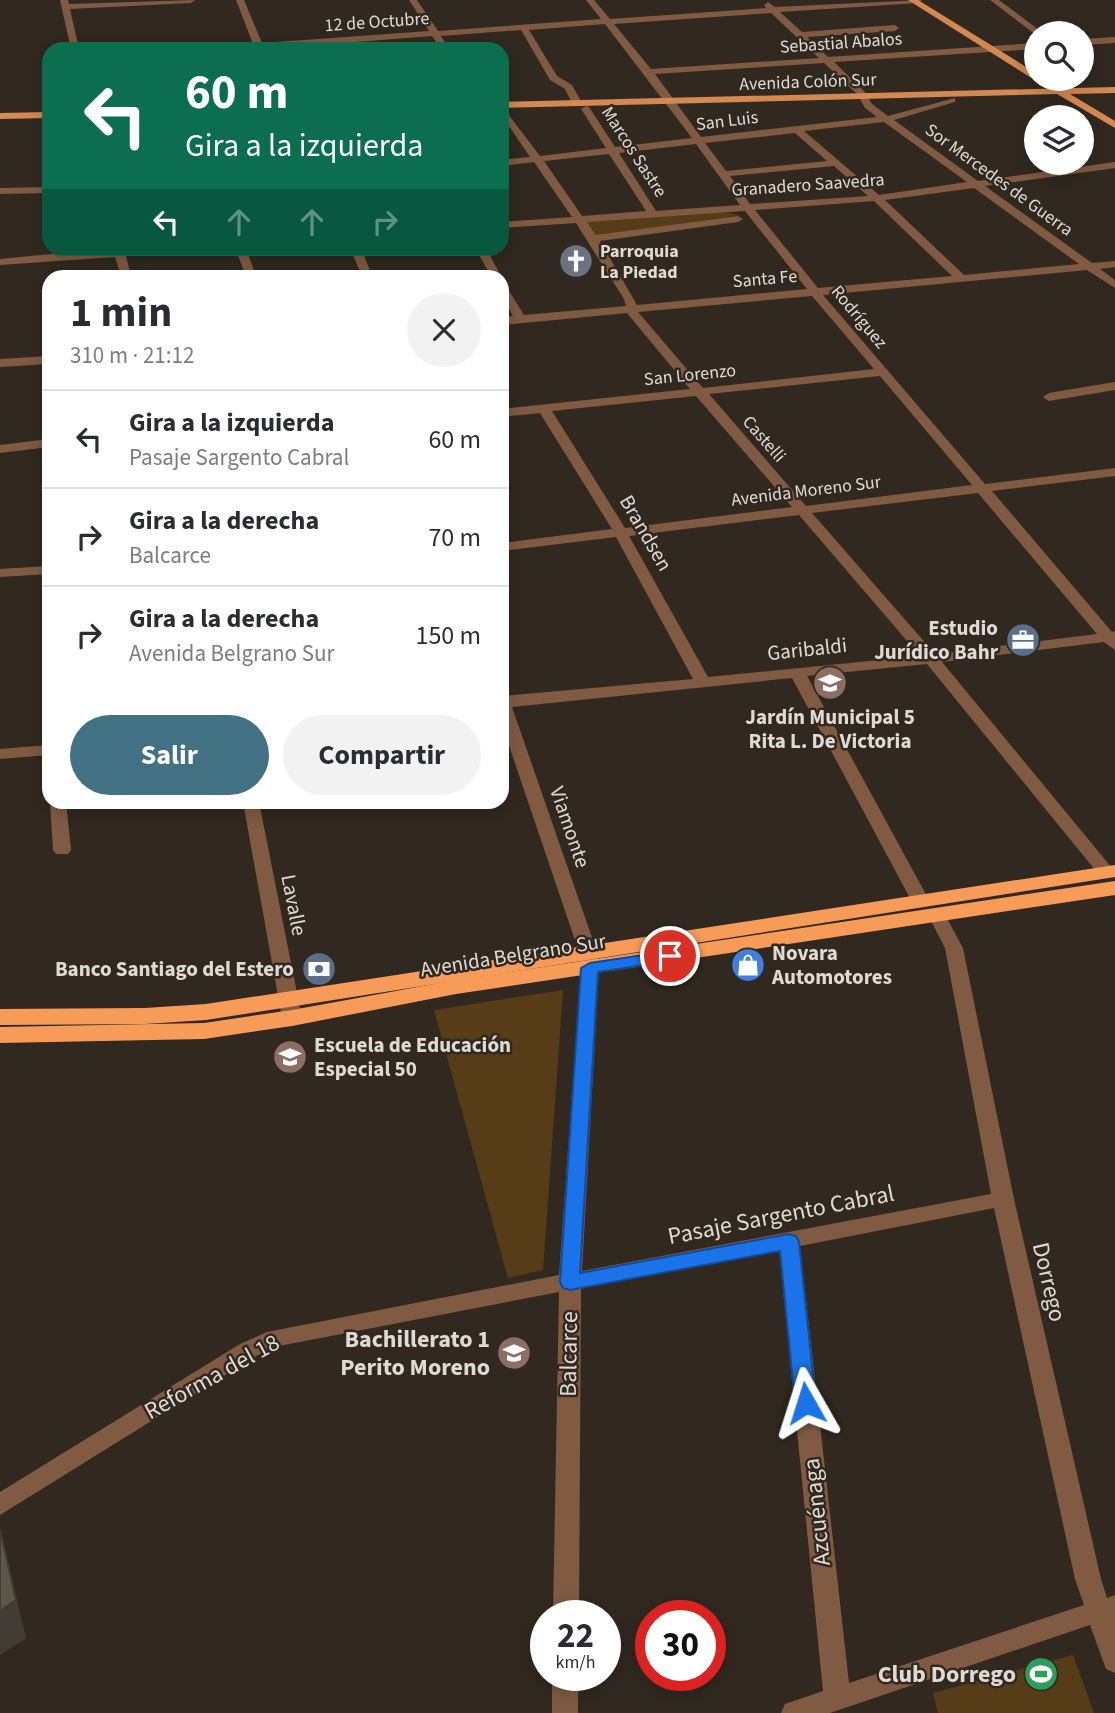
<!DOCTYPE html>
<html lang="es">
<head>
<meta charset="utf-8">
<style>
  :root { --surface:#fff; --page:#f2f2f3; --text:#2b2b33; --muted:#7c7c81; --line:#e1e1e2; --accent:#427184 }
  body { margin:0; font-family:"Source Sans 3",sans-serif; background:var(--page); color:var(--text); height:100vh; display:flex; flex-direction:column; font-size:26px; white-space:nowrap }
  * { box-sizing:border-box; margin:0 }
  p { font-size:23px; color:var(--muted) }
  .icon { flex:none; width:38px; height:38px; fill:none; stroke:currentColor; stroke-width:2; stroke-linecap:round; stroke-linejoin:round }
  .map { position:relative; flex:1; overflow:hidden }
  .side { position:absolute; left:42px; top:270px; width:467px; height:539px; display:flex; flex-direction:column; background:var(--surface); border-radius:21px; box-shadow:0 4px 18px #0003 }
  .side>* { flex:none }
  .guide { position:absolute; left:42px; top:42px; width:467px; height:214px; border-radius:21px; box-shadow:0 4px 18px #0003; background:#0b6e4f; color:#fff; overflow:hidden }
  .buttons { position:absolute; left:1024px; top:21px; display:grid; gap:14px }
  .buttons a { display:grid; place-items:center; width:70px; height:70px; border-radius:50%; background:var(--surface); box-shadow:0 4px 18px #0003; font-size:35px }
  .speed { position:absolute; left:530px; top:1600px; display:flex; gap:14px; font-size:35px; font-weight:700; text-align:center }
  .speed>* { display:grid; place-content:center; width:91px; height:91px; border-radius:50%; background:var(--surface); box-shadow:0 4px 18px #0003; line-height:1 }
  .speed small { font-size:18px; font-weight:400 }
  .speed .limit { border:10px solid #d22; background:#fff; color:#111 }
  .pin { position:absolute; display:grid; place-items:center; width:60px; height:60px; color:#fff; margin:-30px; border:4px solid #fff; border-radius:50%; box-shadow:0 2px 7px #0007 }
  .me { position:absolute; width:77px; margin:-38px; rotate:354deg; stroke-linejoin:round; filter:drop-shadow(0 0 5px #0008) }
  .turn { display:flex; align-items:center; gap:24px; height:147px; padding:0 28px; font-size:32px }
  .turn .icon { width:91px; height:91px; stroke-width:2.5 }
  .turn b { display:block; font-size:49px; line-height:60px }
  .lanes { display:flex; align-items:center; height:66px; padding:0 28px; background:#0003; justify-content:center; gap:35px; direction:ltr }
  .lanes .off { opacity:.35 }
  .round { display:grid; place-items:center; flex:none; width:74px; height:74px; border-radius:37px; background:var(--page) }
  .overview { display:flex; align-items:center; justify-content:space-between; height:119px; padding:0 28px }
  h1 { font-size:42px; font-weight:700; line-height:52px }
  .action { display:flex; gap:14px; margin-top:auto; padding:14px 28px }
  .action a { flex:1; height:80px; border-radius:42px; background:var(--accent); color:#fff; font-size:28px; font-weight:700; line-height:80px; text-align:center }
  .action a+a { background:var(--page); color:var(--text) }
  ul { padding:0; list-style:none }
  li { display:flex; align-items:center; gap:21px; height:98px; padding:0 28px; border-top:2px solid var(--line) }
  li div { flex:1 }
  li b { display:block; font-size:26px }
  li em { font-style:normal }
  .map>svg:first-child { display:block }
  .green { fill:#563c17 }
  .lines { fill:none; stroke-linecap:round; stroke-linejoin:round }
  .minor { fill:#805b42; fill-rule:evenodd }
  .major { fill:#d48953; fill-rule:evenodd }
  .highway { fill:#f69b58; fill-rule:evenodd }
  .shaded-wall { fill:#423c34 }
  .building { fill:#5f564b; stroke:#423c34; stroke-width:2 }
  .route { fill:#1a73e8; stroke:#114b97; stroke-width:2 }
  .labels { text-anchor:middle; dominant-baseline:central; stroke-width:5; stroke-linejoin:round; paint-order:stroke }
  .far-street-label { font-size:18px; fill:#e0dad4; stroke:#312920 }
  .far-poi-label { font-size:18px; font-weight:bold; fill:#e0dad4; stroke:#312920; text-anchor:start }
  .street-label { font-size:21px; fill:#e0dad4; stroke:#312920 }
  .poi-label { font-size:21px; font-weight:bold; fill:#e0dad4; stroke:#312920; text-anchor:end }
  .near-street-label { font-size:24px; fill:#e0dad4; stroke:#312920 }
  .near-poi-label { font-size:24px; font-weight:bold; fill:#e0dad4; stroke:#312920; text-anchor:end }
</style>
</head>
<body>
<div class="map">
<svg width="1115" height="1713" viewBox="0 0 1115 1713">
  <rect width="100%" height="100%" fill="#312920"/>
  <!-- green -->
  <g class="green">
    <polygon points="724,212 741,215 597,236 586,221"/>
    <polygon points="563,990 543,1270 508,1278 434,1010"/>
    <polygon points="1073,1655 1094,1713 938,1713 933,1693"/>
  </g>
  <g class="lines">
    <!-- minor -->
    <g class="minor">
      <polygon points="60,0 68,0 69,4 195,0 191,3 70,9 79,49 71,49"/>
      <path d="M 236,0 L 244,0 L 262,43 L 429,31 L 409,0 L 417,0 L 438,31 L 601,19 L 586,0 L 594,0 L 610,19 L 766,8 L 764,5 L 768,2 L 775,7 L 922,0 L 918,3 L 780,12 L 802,32 L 895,25 L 899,28 L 895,31 L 807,37 L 828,57 L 1036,43 L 1036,49 L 834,62 L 864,91 L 872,104 L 888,116 L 955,98 L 955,102 L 894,120 L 978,181 L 1115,162 L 1115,168 L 985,186 L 1092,263 L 1115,261 L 1115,267 L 1100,269 L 1115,280 L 1115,288 L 1087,270 L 823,295 L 985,484 L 1115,468 L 1115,476 L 992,491 L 1112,632 L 1115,631 L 1115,650 L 1104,642 L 942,662 L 1112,868 L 1115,872 L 1112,876 L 1100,876 L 927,664 L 807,676 L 929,900 L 920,906 L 911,900 L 792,678 L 512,707 L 597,952 L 599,968 L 582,1271 L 991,1194 L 945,948 L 928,915 L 937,909 L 943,911 L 963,948 L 1014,1199 L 1101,1579 L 1107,1598 L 1115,1595 L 1115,1673 L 1106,1669 L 1090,1625 L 830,1713 L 781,1713 L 785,1704 L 823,1691 L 779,1250 L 581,1288 L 579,1615 L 553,1615 L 559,1292 L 279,1346 L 256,1356 L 0,1515 L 0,1492 L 240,1344 L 267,1332 L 559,1275 L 581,968 L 579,952 L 502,725 L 502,696 L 693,679 L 616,537 L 502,551 L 502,543 L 612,529 L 540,413 L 502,417 L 502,409 L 690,389 L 627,313 L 502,325 L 502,317 L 513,316 L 502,298 L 502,285 L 506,286 L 524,315 L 626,306 L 624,299 L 576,223 L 502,228 L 502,222 L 572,217 L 534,162 L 502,166 L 502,160 L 530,157 L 502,116 L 502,106 L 540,156 L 606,148 L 581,109 L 586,106 L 589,107 L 615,147 L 692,138 L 605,24 L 529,30 L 557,76 L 572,85 L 582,103 L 577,106 L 572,103 L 565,89 L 550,80 L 521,30 L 441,36 L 449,49 L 441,49 L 432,36 L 268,49 L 211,49 L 253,44 ZM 771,13 L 819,58 L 651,69 L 614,24 ZM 824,63 L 857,94 L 865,108 L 877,117 L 701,137 L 655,74 ZM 884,122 L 967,182 L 879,195 L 804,131 ZM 795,133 L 827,161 L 726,171 L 705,143 ZM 696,144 L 740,205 L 656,211 L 619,153 ZM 609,154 L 646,211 L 582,216 L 544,161 ZM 834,166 L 868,196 L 750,204 L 730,176 ZM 974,188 L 1079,264 L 964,275 L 885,200 ZM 874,201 L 952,276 L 818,288 L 755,210 ZM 745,211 L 807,289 L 637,305 L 600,241 L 738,222 L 743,219 L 738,216 L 596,235 L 587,222 ZM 812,296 L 874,369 L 703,388 L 638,312 ZM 880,376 L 972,485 L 806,506 L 709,394 ZM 696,396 L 792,507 L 625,528 L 552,411 ZM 978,493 L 1097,634 L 935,654 L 812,513 ZM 799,515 L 920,656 L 708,677 L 629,536 ZM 994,1208 L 1075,1579 L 1084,1605 L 849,1683 L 800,1246 Z"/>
      <polygon points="990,0 999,0 1043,33 1036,35"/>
      <polygon points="1115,37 1115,43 1082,45 1082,39"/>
      <polygon points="49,187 49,193 0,194 0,188"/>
      <polygon points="113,248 199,248 194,251 126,256 131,276 121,276 115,257 0,265 0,259"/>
      <polygon points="235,248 246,248 256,276 246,276"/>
      <polygon points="350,248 361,248 372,276 362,276"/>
      <polygon points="475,248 486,248 501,276 491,276"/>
      <polygon points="49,356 49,364 0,367 0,359"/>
      <polygon points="1115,382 1115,390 1049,401 1043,397 1049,393"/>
      <polygon points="49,439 49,447 0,453 0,445"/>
      <polygon points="49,566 49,574 0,577 0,569"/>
      <polygon points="49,745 49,755 0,759 0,749"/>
      <polygon points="50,802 66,802 71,850 68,854 56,854 53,850"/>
      <polygon points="243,802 259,802 302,1018 299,1022 285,1022 282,1018"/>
      <rect x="552" y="1675" width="26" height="38"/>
    </g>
    <!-- major -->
    <g class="major">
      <polygon points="908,0 918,0 1036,73 1036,79 1039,79 1033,79"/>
      <polygon points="1115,87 1115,93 1070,94 1115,121 1115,128 1057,94 502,108 502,102"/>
      <polygon points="49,112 49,118 0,119 0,113"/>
    </g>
    <!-- highway -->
    <g class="highway">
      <polygon points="1115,865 1115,877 206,1020 145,1024 0,1025 0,1009 145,1008 206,1004"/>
      <polygon points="1115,881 1115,895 456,994 292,1026 204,1039 0,1043 0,1027 204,1023 292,1010 456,980"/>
    </g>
  </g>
  <!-- shaded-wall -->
  <polygon class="shaded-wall" points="0,1529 26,1638 0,1655"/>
  <!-- building -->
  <polygon class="building" points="0,1530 16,1600 0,1611"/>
  <!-- route -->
  <polygon class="route" points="670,951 676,952 679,956 676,960 598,972 580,1273 789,1234 796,1236 799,1242 816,1403 813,1409 806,1411 798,1409 795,1403 780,1251 570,1290 563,1288 560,1282 581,968 590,963"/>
  <!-- icons -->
  <defs>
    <g id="church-disc" transform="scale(1.75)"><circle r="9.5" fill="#6b7280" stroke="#312920"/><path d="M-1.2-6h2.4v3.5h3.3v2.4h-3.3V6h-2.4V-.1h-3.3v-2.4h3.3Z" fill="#fff"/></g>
    <g id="office-disc" transform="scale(1.75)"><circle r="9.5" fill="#5c6f8a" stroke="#312920"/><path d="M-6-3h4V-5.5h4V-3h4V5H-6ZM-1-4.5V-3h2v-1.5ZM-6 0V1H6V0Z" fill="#fff"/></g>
    <g id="school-disc" transform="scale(1.75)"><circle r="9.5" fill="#8d6e63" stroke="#312920"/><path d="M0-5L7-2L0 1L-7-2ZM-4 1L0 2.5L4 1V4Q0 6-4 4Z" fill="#fff"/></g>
    <g id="shop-disc" transform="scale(1.75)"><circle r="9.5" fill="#3f7fe0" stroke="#312920"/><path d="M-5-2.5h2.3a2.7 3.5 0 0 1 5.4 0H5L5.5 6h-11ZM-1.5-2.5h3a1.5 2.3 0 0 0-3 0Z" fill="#fff"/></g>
    <g id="bank-disc" transform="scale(1.75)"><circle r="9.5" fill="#5c6f8a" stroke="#312920"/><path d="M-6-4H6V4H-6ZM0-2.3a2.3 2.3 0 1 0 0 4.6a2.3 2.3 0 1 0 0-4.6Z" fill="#fff"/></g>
    <g id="stadium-disc" transform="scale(1.75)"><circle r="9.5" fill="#2e9e5b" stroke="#312920"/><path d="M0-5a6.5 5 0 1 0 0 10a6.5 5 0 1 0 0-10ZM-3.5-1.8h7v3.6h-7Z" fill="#fff"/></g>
  </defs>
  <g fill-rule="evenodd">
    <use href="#church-disc" x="576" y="261"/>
    <use href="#office-disc" x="1023" y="640"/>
    <use href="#school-disc" x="830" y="683"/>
    <use href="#shop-disc" x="748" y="965"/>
    <use href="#bank-disc" x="319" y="969"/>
    <use href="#school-disc" x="290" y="1057"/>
    <use href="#school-disc" x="514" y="1353"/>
    <use href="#stadium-disc" x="1041" y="1674"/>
  </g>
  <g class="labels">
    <!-- far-street labels -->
    <g class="far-street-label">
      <text transform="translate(377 22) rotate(-4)">12 de Octubre</text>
      <text transform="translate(841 43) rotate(-4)">Sebastial Abalos</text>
      <text transform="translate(808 82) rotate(-2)">Avenida Colón Sur</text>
      <text transform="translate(727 121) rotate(-7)">San Luis</text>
      <text transform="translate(634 152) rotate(57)">Marcos Sastre</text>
      <text transform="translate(999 180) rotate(36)">Sor Mercedes de Guerra</text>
      <text transform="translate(808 185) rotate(-4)">Granadero Saavedra</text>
      <text transform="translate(765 279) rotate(-5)">Santa Fe</text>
      <text transform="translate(859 317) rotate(50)">Rodríguez</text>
      <text transform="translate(690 375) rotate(-6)">San Lorenzo</text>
      <text transform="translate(764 439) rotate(49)">Castelli</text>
      <text transform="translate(806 491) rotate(-7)">Avenida Moreno Sur</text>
    </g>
    <!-- far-poi labels -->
    <g class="far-poi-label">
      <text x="600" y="251">Parroquia<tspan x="600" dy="21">La Piedad</tspan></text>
    </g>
    <!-- street labels -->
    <g class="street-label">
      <text transform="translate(646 533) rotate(60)">Brandsen</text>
      <text transform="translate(807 649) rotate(-6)">Garibaldi</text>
      <text transform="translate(570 827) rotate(71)">Viamonte</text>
      <text transform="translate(294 905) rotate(79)">Lavalle</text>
      <text transform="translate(513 955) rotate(-9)">Avenida Belgrano Sur</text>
    </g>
    <!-- poi labels -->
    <g class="poi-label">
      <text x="998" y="628">Estudio<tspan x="998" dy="24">Jurídico Bahr</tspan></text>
      <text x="830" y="717" text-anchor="middle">Jardín Municipal 5<tspan x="830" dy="24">Rita L. De Victoria</tspan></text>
      <text x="772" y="953" text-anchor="start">Novara<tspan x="772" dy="24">Automotores</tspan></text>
      <text x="294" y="969">Banco Santiago del Estero</text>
      <text x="314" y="1045" text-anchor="start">Escuela de Educación<tspan x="314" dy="24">Especial 50</tspan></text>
    </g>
    <!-- near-street labels -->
    <g class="near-street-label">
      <text transform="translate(781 1215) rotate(-11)">Pasaje Sargento Cabral</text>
      <text transform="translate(1049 1282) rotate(77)">Dorrego</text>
      <text transform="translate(569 1354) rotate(-89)">Balcarce</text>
      <text transform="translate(212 1377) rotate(-29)">Reforma del 18</text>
      <text transform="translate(817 1512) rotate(-96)">Azcuénaga</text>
    </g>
    <!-- near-poi labels -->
    <g class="near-poi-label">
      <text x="490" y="1339">Bachillerato 1<tspan x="490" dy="28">Perito Moreno</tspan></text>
      <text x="1016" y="1674">Club Dorrego</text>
    </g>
  </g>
</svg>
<div class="buttons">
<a><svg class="icon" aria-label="search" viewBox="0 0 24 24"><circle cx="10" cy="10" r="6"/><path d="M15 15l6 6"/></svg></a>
<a><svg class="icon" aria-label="layers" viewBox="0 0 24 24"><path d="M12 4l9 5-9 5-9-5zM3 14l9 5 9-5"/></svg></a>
</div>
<div class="speed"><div>22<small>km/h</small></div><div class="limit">30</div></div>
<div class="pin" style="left:670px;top:956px;background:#d93025"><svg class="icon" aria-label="arrive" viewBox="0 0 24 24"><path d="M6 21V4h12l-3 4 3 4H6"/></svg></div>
<svg class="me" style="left:806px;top:1403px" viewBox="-20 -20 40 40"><path d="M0-17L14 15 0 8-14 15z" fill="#1a73e8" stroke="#fff" stroke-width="4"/></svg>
<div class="guide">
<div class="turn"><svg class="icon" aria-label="left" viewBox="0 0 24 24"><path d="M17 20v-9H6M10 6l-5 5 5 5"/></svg><div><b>60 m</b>Gira a la izquierda</div></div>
<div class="lanes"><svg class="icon" aria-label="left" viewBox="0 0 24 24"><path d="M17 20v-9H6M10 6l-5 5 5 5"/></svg><svg class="icon off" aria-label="ahead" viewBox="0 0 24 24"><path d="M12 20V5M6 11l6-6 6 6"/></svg><svg class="icon off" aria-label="ahead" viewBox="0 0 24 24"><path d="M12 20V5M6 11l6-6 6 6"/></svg><svg class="icon off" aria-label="right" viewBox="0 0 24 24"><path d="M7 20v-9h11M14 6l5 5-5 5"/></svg></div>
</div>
<section class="side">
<div class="overview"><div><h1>1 min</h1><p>310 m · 21:12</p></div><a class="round"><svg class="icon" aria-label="close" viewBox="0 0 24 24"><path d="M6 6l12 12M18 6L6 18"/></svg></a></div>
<ul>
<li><svg class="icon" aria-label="left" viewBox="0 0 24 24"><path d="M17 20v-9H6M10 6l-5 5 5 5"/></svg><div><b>Gira a la izquierda</b><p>Pasaje Sargento Cabral</p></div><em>60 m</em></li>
<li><svg class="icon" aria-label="right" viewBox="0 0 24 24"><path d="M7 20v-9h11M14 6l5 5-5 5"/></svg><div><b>Gira a la derecha</b><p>Balcarce</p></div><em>70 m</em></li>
<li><svg class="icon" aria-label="right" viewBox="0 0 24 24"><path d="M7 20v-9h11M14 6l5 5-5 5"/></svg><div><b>Gira a la derecha</b><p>Avenida Belgrano Sur</p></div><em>150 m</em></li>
</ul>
<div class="action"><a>Salir</a><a>Compartir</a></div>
</section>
</div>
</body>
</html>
